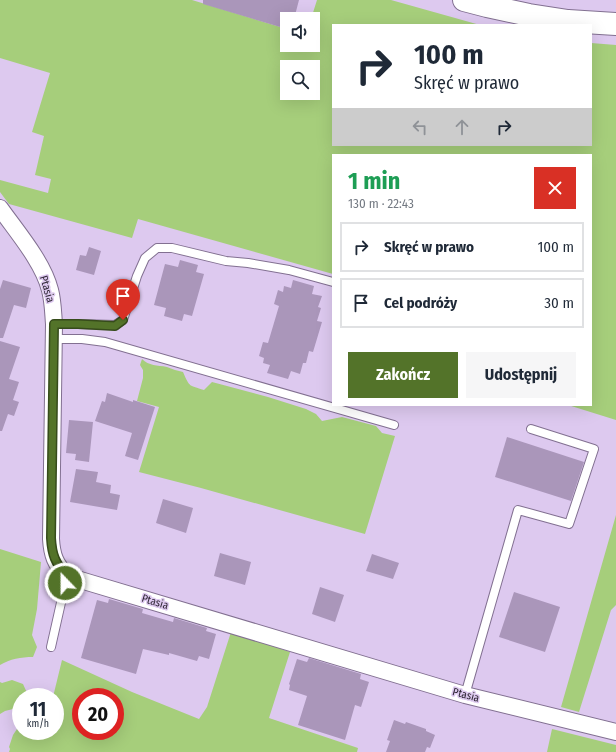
<!DOCTYPE html>
<html lang="pl">
<head>
<meta charset="utf-8">
<style>
  :root { --surface:#fff; --page:#f6f6f7; --text:#1f2937; --muted:#747a83; --line:#e0e1e3; --accent:#537329 }
  body { margin:0; font-family:"Fira Sans Condensed",sans-serif; background:var(--page); color:var(--text); height:100vh; display:flex; flex-direction:column; font-size:15px; white-space:nowrap }
  * { box-sizing:border-box; margin:0 }
  p { font-size:13px; color:var(--muted) }
  .icon { flex:none; width:22px; height:22px; fill:none; stroke:currentColor; stroke-width:2; stroke-linecap:round; stroke-linejoin:round }
  .map { position:relative; flex:1; overflow:hidden }
  .side { position:absolute; left:332px; top:154px; width:260px; height:252px; display:flex; flex-direction:column; background:var(--surface); border-radius:0px; box-shadow:0 4px 16px #0002 }
  .side>* { flex:none }
  .top-card { position:absolute; left:332px; top:24px; width:260px; height:122px; border-radius:0px; box-shadow:0 4px 16px #0002; background:#fff; color:var(--text); overflow:hidden }
  .fabs { position:absolute; left:280px; top:12px; display:grid; gap:8px }
  .fabs a { display:grid; place-items:center; width:40px; height:40px; border-radius:0px; background:var(--surface); box-shadow:0 4px 16px #0002; font-size:20px }
  .speed { position:absolute; left:12px; top:688px; display:flex; gap:8px; font-size:20px; font-weight:700; text-align:center }
  .speed>* { display:grid; place-content:center; width:52px; height:52px; border-radius:50%; background:var(--surface); box-shadow:0 4px 16px #0002; line-height:1 }
  .speed small { font-size:10px; font-weight:400 }
  .speed .limit { border:6px solid #d22; background:#fff; color:#111 }
  .pin { position:absolute; display:grid; place-items:center; width:34px; height:34px; color:#fff; margin:-41px -17px; border-radius:50% 50% 50% 0; rotate:-45deg; box-shadow:0 0 4px #0007 }
  .pin .icon { rotate:45deg }
  .me { position:absolute; width:44px; margin:-22px; rotate:338deg; stroke-linejoin:round; filter:drop-shadow(0 0 3px #0008) }
  .turn { display:flex; align-items:center; gap:14px; height:84px; padding:0 16px; font-size:18px }
  .turn .icon { width:52px; height:52px; stroke-width:2.5 }
  .turn b { display:block; font-size:28px; line-height:34px }
  .lanes { display:flex; align-items:center; height:38px; padding:0 16px; background:#0003; justify-content:center; gap:20px; direction:ltr }
  .lanes .off { opacity:.35 }
  .round { display:grid; place-items:center; flex:none; width:42px; height:42px; border-radius:0px; background:var(--page) }
  .summary { display:flex; align-items:center; justify-content:space-between; height:68px; padding:0 16px }
  h1 { font-size:24px; font-weight:700; line-height:30px; color:#1e9e55 }
  .primary-button { display:flex; gap:8px; margin-top:auto; padding:8px 16px }
  .primary-button a { flex:1; height:46px; border-radius:0px; background:var(--accent); color:#fff; font-size:16px; font-weight:700; line-height:46px; text-align:center }
  .primary-button a+a { background:var(--page); color:var(--text) }
  ul { padding:0; list-style:none }
  li { display:flex; align-items:center; gap:12px; height:50px; margin:0 8px 6px; padding:0 8px; border:2px solid var(--line); border-radius:0px }
  li div { flex:1 }
  li b { display:block; font-size:15px }
  li em { font-style:normal }
  .map>svg:first-child { display:block }
  .green { fill:#a6ce7b; fill-rule:evenodd }
  .building { fill:#aa96ba }
  .lines { fill:none; stroke-linecap:round; stroke-linejoin:round }
  .service-casing { stroke:#827091; stroke-width:10 }
  .minor-casing { stroke:#827091; stroke-width:18 }
  .secondary-casing { stroke:#827091; stroke-width:24 }
  .service { stroke:#fff; stroke-width:8 }
  .minor { stroke:#fff; stroke-width:16 }
  .secondary { stroke:#fff; stroke-width:22 }
  .route-casing { stroke:#364b1b; stroke-width:10 }
  .route { stroke:#537329; stroke-width:7 }
  .labels { text-anchor:middle; dominant-baseline:central; stroke-width:3; stroke-linejoin:round; paint-order:stroke }
  .street-label { font-size:11px; fill:#2f2735; stroke:#ddc9ef }
</style>
</head>
<body>
<div class="map">
<svg width="616" height="752" viewBox="0 0 616 752">
  <rect width="100%" height="100%" fill="#ddc9ef"/>
  <!-- green -->
  <g class="green">
    <path d="M 0,0 L 192,0 L 287,29 L 287,45 L 313,45 L 313,19 L 311,19 L 317,0 L 391,0 L 480,25 L 333,25 L 333,145 L 591,145 L 591,43 L 616,45 L 616,420 L 568,405 L 591,405 L 591,155 L 333,155 L 333,274 L 138,219 L 132,238 L 9,204 L 0,192 L 0,180 L 48,193 L 51,179 L 35,175 L 44,136 L 32,132 L 50,73 L 0,58 ZM 287,67 L 313,67 L 313,93 L 287,93 Z"/>
    <path d="M 142,359 C 149,366 157,365 167,367 C 172,369 178,371 183,372 C 190,388 189,385 204,390 L 212,382 L 268,397 L 306,409 L 316,414 L 322,421 L 342,417 L 376,426 L 382,433 L 395,436 L 365,534 L 201,488 L 139,472 L 159,407 L 137,401 L 143,378 L 143,370 L 140,365 Z"/>
    <polygon points="616,515 616,605 611,610 579,712 561,707"/>
    <path d="M 0,549 L 41,562 L 37,609 L 32,635 L 37,647 L 33,657 C 21,657 10,659 0,665 Z"/>
    <path d="M 231,632 L 290,652 L 269,718 L 358,748 L 357,752 L 9,752 L 10,749 L 9,747 L 13,735 L 17,729 L 21,728 L 21,731 L 55,731 L 55,697 L 53,697 L 62,660 L 132,692 L 199,719 L 207,707 ZM 81,697 L 115,697 L 115,731 L 81,731 Z"/>
    <polygon points="12,680 23,684 28,695 28,697 21,697 21,707 5,711 0,714 0,682 2,683"/>
    <polygon points="552,729 616,745 616,752 547,752"/>
  </g>
  <!-- building -->
  <g class="building">
    <polygon points="203,0 299,0 294,19 287,19 287,29 203,4"/>
    <polygon points="89,247 101,251 94,275 76,270 80,255 86,256"/>
    <polygon points="180,260 198,265 196,272 204,274 192,316 184,314 182,321 164,316 166,308 154,305 165,264 178,267"/>
    <polygon points="3,280 31,288 26,308 14,305 3,338 0,338 0,289"/>
    <polygon points="293,280 314,286 312,294 322,296 318,307 321,308 317,321 322,322 313,352 309,351 306,363 303,363 300,374 291,371 288,379 267,373 270,365 263,363 264,358 259,356 263,342 268,343 279,306 274,304 278,290 283,292 284,286 291,288"/>
    <polygon points="0,341 20,347 9,379 19,382 13,400 19,402 14,416 8,414 2,431 0,431"/>
    <polygon points="107,393 133,402 133,400 155,407 138,460 125,456 132,433 95,421 102,401 105,402"/>
    <polygon points="69,420 93,422 89,462 75,460 76,454 66,453"/>
    <polygon points="507,437 584,462 571,501 495,477"/>
    <polygon points="76,469 98,472 96,482 111,485 110,493 120,495 117,510 70,502"/>
    <polygon points="163,499 193,508 186,533 156,523"/>
    <polygon points="220,553 251,562 245,585 214,576"/>
    <polygon points="372,554 399,563 393,579 366,571"/>
    <polygon points="320,587 344,595 335,622 312,614"/>
    <polygon points="514,592 560,607 545,652 499,637"/>
    <polygon points="109,599 143,609 142,613 173,622 174,618 207,628 206,631 216,634 209,659 199,656 197,661 169,653 169,655 143,649 136,674 81,658 97,600 108,603"/>
    <polygon points="309,658 361,674 360,679 369,682 361,707 355,705 345,740 298,725 307,696 289,690 290,685 289,684 297,659 307,662"/>
    <polygon points="394,720 405,724 406,722 426,729 426,731 435,735 430,748 427,747 425,752 386,752 390,741 387,740"/>
  </g>
  <g class="lines">
    <!-- service casing -->
    <g class="service-casing">
      <g id="service">
        <polyline points="54,324 78,324 115,325 123,320 137,276 145,258 157,248 172,248 226,261 248,263 289,270 333,282"/>
        <polyline points="54,339 82,339 105,342 394,425"/>
        <polyline points="51,647 67,576"/>
        <polyline points="465,695 518,510 569,524 594,449 531,429"/>
      </g>
    </g>
    <!-- minor casing -->
    <g class="minor-casing">
      <path id="minor" d="M 0,208 C 17,232 43,262 50,290 C 53,301 53,312 54,324 L 51,539 C 52,555 55,564 67,576 L 465,695 L 616,732"/>
    </g>
    <!-- secondary casing -->
    <g class="secondary-casing">
      <polyline id="secondary" points="464,0 487,6 529,15 568,21 616,24"/>
    </g>
    <!-- service -->
    <use href="#service" class="service"/>
    <!-- minor -->
    <use href="#minor" class="minor"/>
    <!-- secondary -->
    <use href="#secondary" class="secondary"/>
  </g>
  <g class="lines">
    <!-- route casing -->
    <g class="route-casing">
      <path id="route" d="M 65,583 L 67,576 C 55,563 52,555 51,538 L 54,324 L 78,324 L 115,326 L 123,320"/>
    </g>
    <!-- route -->
    <use href="#route" class="route"/>
  </g>
  <g class="labels">
    <!-- street labels -->
    <g class="street-label">
      <text transform="translate(47 289) rotate(74)">Ptasia</text>
      <text transform="translate(155 602) rotate(17)">Ptasia</text>
      <text transform="translate(466 695) rotate(15)">Ptasia</text>
    </g>
  </g>
</svg>
<div class="fabs">
<a><svg class="icon" aria-label="sound" viewBox="0 0 24 24"><path d="M4 9h4l5-4v14l-5-4H4zM17 9q2 3 0 6"/></svg></a>
<a><svg class="icon" aria-label="search" viewBox="0 0 24 24"><circle cx="10" cy="10" r="6"/><path d="M15 15l6 6"/></svg></a>
</div>
<div class="speed"><div>11<small>km/h</small></div><div class="limit">20</div></div>
<div class="pin" style="left:123px;top:320px;background:#d93025"><svg class="icon" aria-label="arrive" viewBox="0 0 24 24"><path d="M6 21V4h12l-3 4 3 4H6"/></svg></div>
<svg class="me" style="left:65px;top:583px" viewBox="-20 -20 40 40"><circle r="17" fill="#537329" stroke="#fff" stroke-width="3"/><path d="M0-11L8 9 0 5-8 9z" fill="#fff"/></svg>
<div class="top-card">
<div class="turn"><svg class="icon" aria-label="right" viewBox="0 0 24 24"><path d="M7 20v-9h11M14 6l5 5-5 5"/></svg><div><b>100 m</b>Skręć w prawo</div></div>
<div class="lanes"><svg class="icon off" aria-label="left" viewBox="0 0 24 24"><path d="M17 20v-9H6M10 6l-5 5 5 5"/></svg><svg class="icon off" aria-label="ahead" viewBox="0 0 24 24"><path d="M12 20V5M6 11l6-6 6 6"/></svg><svg class="icon" aria-label="right" viewBox="0 0 24 24"><path d="M7 20v-9h11M14 6l5 5-5 5"/></svg></div>
</div>
<section class="side">
<div class="summary"><div><h1>1 min</h1><p>130 m · 22:43</p></div><a class="round" style="background:#d93025;color:#fff"><svg class="icon" aria-label="close" viewBox="0 0 24 24"><path d="M6 6l12 12M18 6L6 18"/></svg></a></div>
<ul>
<li><svg class="icon" aria-label="right" viewBox="0 0 24 24"><path d="M7 20v-9h11M14 6l5 5-5 5"/></svg><div><b>Skręć w prawo</b></div><em>100 m</em></li>
<li><svg class="icon" aria-label="arrive" viewBox="0 0 24 24"><path d="M6 21V4h12l-3 4 3 4H6"/></svg><div><b>Cel podróży</b></div><em>30 m</em></li>
</ul>
<div class="primary-button"><a>Zakończ</a><a>Udostępnij</a></div>
</section>
</div>
</body>
</html>
